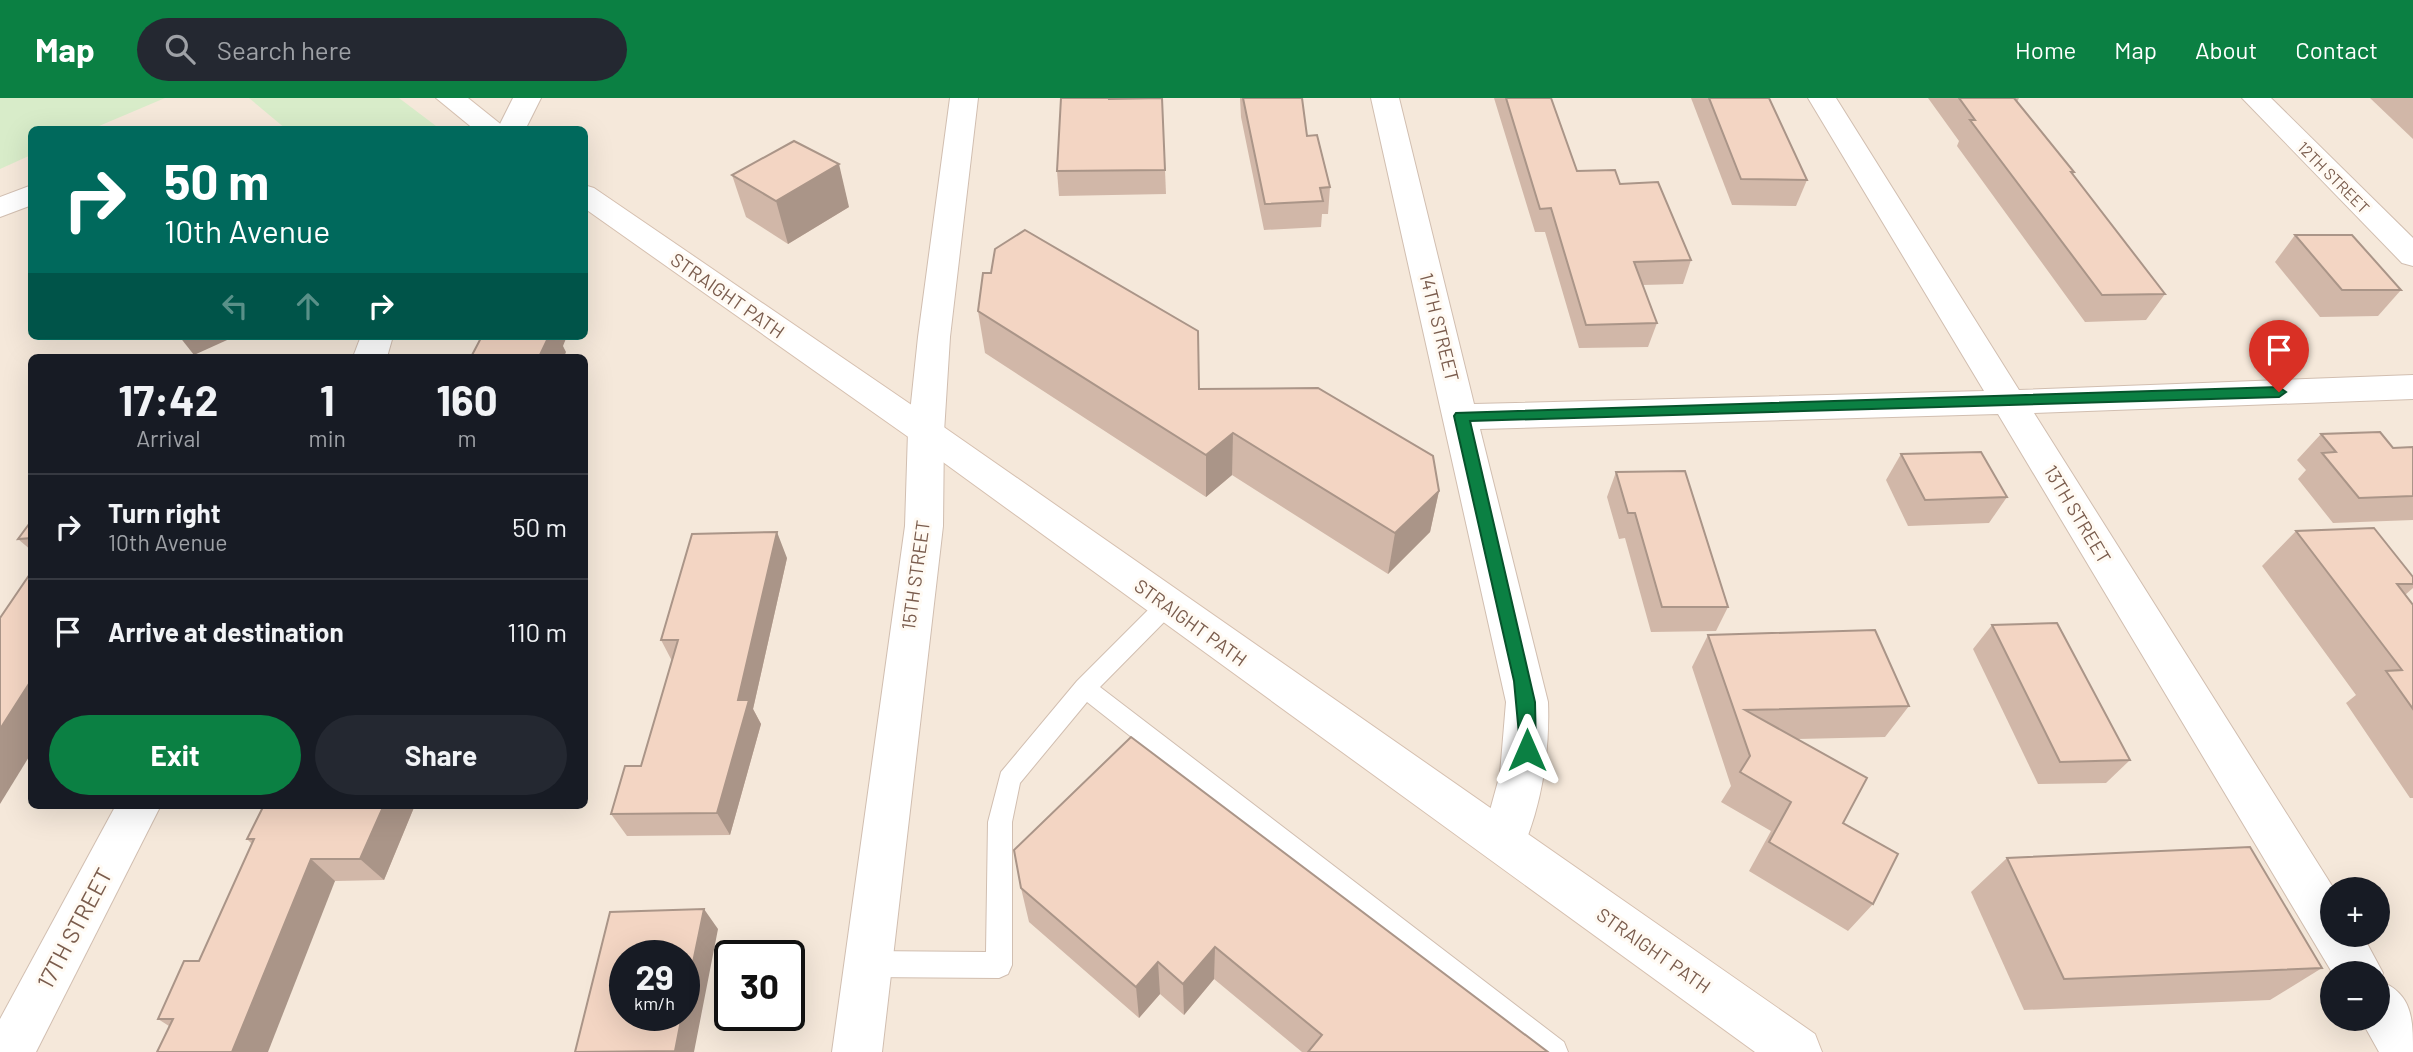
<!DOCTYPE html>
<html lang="en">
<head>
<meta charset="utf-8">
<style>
  :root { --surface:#171b24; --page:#242831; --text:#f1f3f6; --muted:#9ea1a6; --line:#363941; --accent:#0b8043 }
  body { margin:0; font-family:Barlow,sans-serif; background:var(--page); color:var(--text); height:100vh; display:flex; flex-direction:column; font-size:26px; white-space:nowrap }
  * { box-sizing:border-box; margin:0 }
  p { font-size:23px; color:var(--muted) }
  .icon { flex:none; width:38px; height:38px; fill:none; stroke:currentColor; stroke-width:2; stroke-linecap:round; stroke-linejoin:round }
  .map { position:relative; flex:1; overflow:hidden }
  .details { position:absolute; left:28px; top:256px; width:560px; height:455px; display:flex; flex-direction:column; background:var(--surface); border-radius:10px; box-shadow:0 7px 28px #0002 }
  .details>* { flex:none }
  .guide { position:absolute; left:28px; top:28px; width:560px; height:214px; border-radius:10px; box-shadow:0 7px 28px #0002; background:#00695c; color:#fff; overflow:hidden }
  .fabs { position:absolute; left:2320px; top:779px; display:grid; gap:14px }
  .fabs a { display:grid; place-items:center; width:70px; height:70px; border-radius:50%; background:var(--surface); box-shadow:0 7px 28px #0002; font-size:35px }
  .speed { position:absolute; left:609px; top:842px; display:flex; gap:14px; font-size:35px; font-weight:700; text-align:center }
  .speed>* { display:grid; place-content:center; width:91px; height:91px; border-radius:50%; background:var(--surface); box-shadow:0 7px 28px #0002; line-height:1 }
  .speed small { font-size:18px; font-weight:400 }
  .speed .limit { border:4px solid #111; border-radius:10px; background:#fff; color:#111 }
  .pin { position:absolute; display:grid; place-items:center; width:60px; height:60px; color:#fff; margin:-72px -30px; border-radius:50% 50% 50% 0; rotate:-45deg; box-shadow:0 0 7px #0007 }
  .pin .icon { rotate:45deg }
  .me { position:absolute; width:77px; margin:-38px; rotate:0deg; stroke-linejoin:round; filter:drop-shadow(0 0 5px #0008) }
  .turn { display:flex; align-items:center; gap:24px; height:147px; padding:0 21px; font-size:32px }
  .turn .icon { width:91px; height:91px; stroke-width:2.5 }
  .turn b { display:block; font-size:49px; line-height:60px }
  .lanes { display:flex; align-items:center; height:66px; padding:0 21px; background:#0003; justify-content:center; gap:35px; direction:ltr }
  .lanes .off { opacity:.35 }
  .eta { display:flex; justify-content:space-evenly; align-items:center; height:119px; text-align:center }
  .eta b { font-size:42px; font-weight:700; line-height:49px }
  .primary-button { display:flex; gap:14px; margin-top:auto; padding:14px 21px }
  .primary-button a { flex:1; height:80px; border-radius:42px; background:var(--accent); color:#fff; font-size:28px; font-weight:700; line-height:80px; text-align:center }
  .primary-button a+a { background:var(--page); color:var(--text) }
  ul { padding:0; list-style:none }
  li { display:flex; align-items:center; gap:21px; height:105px; padding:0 21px; border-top:2px solid var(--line) }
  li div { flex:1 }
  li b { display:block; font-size:26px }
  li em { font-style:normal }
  header { display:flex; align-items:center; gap:42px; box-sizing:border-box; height:98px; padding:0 35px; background:var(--accent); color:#fff }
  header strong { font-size:33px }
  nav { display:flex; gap:38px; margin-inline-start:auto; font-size:24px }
  .search { width:490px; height:63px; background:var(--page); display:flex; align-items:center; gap:18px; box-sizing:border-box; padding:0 24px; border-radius:38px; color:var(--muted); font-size:26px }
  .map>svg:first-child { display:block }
  .residential { fill:#f5e8da; fill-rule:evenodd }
  .green { fill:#d8ecc9 }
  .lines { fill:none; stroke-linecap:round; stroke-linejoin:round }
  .service-casing { stroke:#d1beb0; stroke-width:2 }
  .minor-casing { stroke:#d1beb0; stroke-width:2 }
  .secondary-casing { stroke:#d6c0b0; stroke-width:2 }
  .service { fill:#fff; fill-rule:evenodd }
  .minor { fill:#fff; fill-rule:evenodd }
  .secondary { fill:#fff; fill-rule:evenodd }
  .wall { fill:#d1b7a8 }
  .shaded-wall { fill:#aa9588 }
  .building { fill:#f3d5c3; stroke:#aa9588; stroke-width:2 }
  .route { fill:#0b8043; stroke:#07532c; stroke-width:2 }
  .labels { text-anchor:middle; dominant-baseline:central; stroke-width:6; stroke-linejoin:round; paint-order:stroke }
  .far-street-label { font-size:16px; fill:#7a5c4d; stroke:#fffaf3 }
  .street-label { font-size:19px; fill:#7a5c4d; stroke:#fffaf3 }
  .near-street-label { font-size:23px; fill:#7a5c4d; stroke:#fffaf3 }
</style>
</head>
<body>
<header>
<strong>Map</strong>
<div class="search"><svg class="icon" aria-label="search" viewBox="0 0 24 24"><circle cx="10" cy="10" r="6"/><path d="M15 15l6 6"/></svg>Search here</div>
<nav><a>Home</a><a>Map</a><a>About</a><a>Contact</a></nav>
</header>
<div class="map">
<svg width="2413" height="954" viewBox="0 0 2413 954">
  <rect width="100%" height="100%" fill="#fdf6ec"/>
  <!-- residential -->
  <path class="residential" d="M 155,0 L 2413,0 L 2413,954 L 0,954 L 0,51 L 31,42 L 32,238 L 584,238 L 584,32 L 62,31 ZM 32,259 L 584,259 L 584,707 L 32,707 ZM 2333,791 L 2378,791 L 2378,836 L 2333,836 ZM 625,858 L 684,858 L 684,917 L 625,917 ZM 730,858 L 789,858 L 789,917 L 730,917 ZM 2333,875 L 2378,875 L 2378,920 L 2333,920 Z"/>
  <!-- green -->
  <g class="green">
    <polygon points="0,0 165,0 92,31 32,32 31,57 0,71"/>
    <polygon points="249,0 399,0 440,31 286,31"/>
  </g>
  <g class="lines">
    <!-- service casing -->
    <g class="service-casing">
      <polygon id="service" points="1167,499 1175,501 1178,507 1175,513 1100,589 1564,944 1568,954 1532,954 1087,604 1020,685 1012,724 1012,867 1008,876 999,880 867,879 858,875 854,866 858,857 867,853 986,854 988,724 1001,674 1077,583 1159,501"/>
    </g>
    <!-- minor casing -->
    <g class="minor-casing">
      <g id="minor">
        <polygon points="513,0 541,0 525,32 497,32"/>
        <polygon points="950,0 978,0 950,239 944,334 943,428 882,954 832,954 905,428 908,334 918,239"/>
        <path d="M 1371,0 L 1399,0 L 1474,306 L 1984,293 L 1808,0 L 1836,0 L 2019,292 L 2413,277 L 2413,301 L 2034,315 L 2334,791 L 2333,836 L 2362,836 L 2383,875 L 2380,883 C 2413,896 2413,922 2413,954 L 2379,954 L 2360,920 L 2378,920 L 2378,875 L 2333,876 L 1998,316 L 1480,331 L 1548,604 C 1550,656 1541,712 1519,759 L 1503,765 L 1487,759 L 1481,745 L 1500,676 L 1506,604 Z"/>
        <polygon points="2242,0 2271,0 2413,140 2413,168 2402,165"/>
        <polygon points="32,87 32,107 0,119 0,99"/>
        <polygon points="361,238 393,238 387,259 353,259"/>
        <polygon points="116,707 161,707 36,954 0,954 0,921"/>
      </g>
    </g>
    <!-- secondary casing -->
    <g class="secondary-casing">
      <g id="secondary">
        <polygon points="436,0 468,0 508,32 475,32"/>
        <polygon points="584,87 594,90 938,325 1815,936 1822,954 1755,954 914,343 584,110"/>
      </g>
    </g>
    <!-- service -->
    <use href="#service" class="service"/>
    <!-- minor -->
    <use href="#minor" class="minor"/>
    <!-- secondary -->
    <use href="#secondary" class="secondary"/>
  </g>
  <!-- wall -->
  <g class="wall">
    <polygon points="1240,0 1302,0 1307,38 1330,89 1328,116 1322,116 1321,129 1264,132 1241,19"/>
    <polygon points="1494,0 1551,0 1577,73 1620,86 1691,162 1683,186 1642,187 1657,225 1648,249 1579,250 1545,134 1535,134"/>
    <polygon points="1691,0 1769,0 1807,82 1796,108 1732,107"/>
    <polygon points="1928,0 2019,0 2017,4 2074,74 2073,77 2165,196 2146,222 2085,224 1957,48 1959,43"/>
    <polygon points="2370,0 2413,0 2413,41"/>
    <polygon points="1165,72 1166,96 1059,98 1057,73"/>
    <polygon points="732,77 849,109 788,146 746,119"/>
    <polygon points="2295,137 2401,192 2378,218 2320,219 2275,164"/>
    <polygon points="991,175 1199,291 1439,393 1430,434 1388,476 1232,377 1206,399 985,255 978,213"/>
    <polygon points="2321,336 2393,350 2413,349 2413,422 2333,425 2298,381 2306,372 2297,362"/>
    <polygon points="1901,356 2007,399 1989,425 1908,428 1886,382"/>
    <polygon points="1616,374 1728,509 1716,533 1651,534 1625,440 1619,441 1607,399"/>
    <polygon points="32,422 32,453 18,441"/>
    <polygon points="2296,433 2413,479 2413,490 2405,497 2413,507 2413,700 2410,700 2346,605 2356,597 2262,468"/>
    <polygon points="787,460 753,611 761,626 730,737 627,738 611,716 641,668 672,563 661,542"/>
    <polygon points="1992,527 2130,662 2106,685 2038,686 1973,551"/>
    <polygon points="1708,537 1909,608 1885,639 1797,641 1843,725 1873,806 1848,833 1749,773 1771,733 1721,704 1731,688 1692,569"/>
    <polygon points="264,707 415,707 384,782 335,783 169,928 158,921 199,863 252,746 247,741"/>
    <polygon points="1014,752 1548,954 1302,954 1214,881 1184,917 1160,896 1139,920 1029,824 1021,790"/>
    <polygon points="2007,760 2322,870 2270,902 2024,912 1971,794"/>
  </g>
  <!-- shaded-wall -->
  <g class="shaded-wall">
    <polygon points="839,66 849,109 788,146 776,103"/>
    <polygon points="179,238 236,238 194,257"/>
    <polygon points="549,238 567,238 563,248 566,254 564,259 539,259"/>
    <polygon points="1233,335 1232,377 1206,399 1206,357"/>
    <polygon points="1439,393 1430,434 1388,476 1395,435"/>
    <polygon points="777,434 787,460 753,611 761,626 730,737 717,715 738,602"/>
    <polygon points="32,581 32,654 0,706 0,631"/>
    <polygon points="384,707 415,707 384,782 360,761"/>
    <polygon points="311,761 335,783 268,954 232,954"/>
    <polygon points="704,811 718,831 694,954 676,954 675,953 682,917 684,917 684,908"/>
    <polygon points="1215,849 1214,881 1184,917 1183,886"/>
    <polygon points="1158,864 1160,896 1139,920 1136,889"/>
  </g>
  <!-- building -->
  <g class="building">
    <polygon points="1061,0 1109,0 1109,1 1162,0 1165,72 1057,73"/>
    <polygon points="1243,0 1302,0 1307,38 1317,37 1330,89 1320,90 1323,103 1265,106"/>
    <polygon points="1506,0 1551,0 1577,73 1615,72 1620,86 1658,84 1691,162 1634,164 1657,225 1586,227 1551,110 1540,111"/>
    <polygon points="1709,0 1769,0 1807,82 1741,81"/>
    <polygon points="1959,0 2014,0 2074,74 2071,74 2165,196 2102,197 1970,22 1975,22"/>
    <polygon points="794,43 839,66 776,103 732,77"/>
    <polygon points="1025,132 1198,233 1199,291 1318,290 1433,358 1439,393 1395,435 1233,335 1206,357 978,213 983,175 991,175 995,151"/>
    <polygon points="2295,137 2352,137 2401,192 2342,192"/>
    <polygon points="482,238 549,238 539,259 471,259"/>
    <polygon points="2380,334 2393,350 2413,349 2413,398 2359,400 2322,355 2336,354 2321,336"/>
    <polygon points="1981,354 2007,399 1925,402 1901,356"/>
    <polygon points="1685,373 1728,509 1662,509 1635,415 1628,415 1616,374"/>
    <polygon points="32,422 32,440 18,441"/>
    <polygon points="2374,430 2413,479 2413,486 2397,486 2413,507 2413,611 2386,573 2402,572 2296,433"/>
    <polygon points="777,434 738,602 749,602 717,715 611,716 625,668 641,668 678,542 661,542 692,436"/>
    <polygon points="32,473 32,581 0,631 0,520"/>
    <polygon points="2057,525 2130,662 2060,664 1992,527"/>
    <polygon points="1875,532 1909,608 1745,612 1867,680 1843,725 1898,756 1873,806 1769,744 1791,704 1740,674 1750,658 1708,537"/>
    <polygon points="1131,639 1548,954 1308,954 1322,937 1215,849 1183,886 1158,864 1136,889 1021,790 1014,752"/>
    <polygon points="264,707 384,707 360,761 311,761 232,954 157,954 173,921 158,921 184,863 199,863 254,741 247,741"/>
    <polygon points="2250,749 2322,870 2064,881 2007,760"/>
    <polygon points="704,811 684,908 684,858 625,858 625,917 682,917 675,953 575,954 610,814"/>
  </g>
  <!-- route -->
  <polygon class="route" points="2279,289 2286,294 2279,299 1470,323 1535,604 1536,652 1533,658 1521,658 1514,583 1454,318 1456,315"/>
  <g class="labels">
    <!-- far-street labels -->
    <g class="far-street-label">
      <text transform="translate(2334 79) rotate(45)">12TH STREET</text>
    </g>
    <!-- street labels -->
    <g class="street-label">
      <text transform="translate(728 197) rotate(35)">STRAIGHT PATH</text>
      <text transform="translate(1440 229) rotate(76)">14TH STREET</text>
      <text transform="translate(2078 416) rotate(59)">13TH STREET</text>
      <text transform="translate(915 477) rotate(-82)">15TH STREET</text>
      <text transform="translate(1191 524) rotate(36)">STRAIGHT PATH</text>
      <text transform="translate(1654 852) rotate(35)">STRAIGHT PATH</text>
    </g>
    <!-- near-street labels -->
    <g class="near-street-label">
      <text transform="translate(74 830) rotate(-62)">17TH STREET</text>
    </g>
  </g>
</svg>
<div class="fabs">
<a>+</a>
<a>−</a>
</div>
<div class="speed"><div>29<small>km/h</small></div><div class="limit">30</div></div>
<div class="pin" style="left:2279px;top:294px;background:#d93025"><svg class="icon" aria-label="arrive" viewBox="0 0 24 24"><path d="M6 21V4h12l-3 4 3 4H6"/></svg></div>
<svg class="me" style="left:1527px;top:652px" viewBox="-20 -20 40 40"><path d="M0-17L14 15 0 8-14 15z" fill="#0b8043" stroke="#fff" stroke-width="4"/></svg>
<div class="guide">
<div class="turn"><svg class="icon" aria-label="right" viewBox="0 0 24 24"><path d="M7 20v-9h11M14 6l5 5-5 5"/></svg><div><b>50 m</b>10th Avenue</div></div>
<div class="lanes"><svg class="icon off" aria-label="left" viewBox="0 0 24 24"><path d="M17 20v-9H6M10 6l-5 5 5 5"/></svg><svg class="icon off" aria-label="ahead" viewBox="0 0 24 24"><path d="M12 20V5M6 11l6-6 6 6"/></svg><svg class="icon" aria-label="right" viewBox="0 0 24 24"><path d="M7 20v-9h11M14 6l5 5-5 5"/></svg></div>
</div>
<section class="details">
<div class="eta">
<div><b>17:42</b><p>Arrival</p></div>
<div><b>1</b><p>min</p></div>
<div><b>160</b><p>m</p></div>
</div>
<ul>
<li><svg class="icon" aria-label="right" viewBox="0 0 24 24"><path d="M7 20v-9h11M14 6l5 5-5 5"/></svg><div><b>Turn right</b><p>10th Avenue</p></div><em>50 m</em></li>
<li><svg class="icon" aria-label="arrive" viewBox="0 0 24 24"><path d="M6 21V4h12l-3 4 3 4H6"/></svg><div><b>Arrive at destination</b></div><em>110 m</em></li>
</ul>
<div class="primary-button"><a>Exit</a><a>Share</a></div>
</section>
</div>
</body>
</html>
